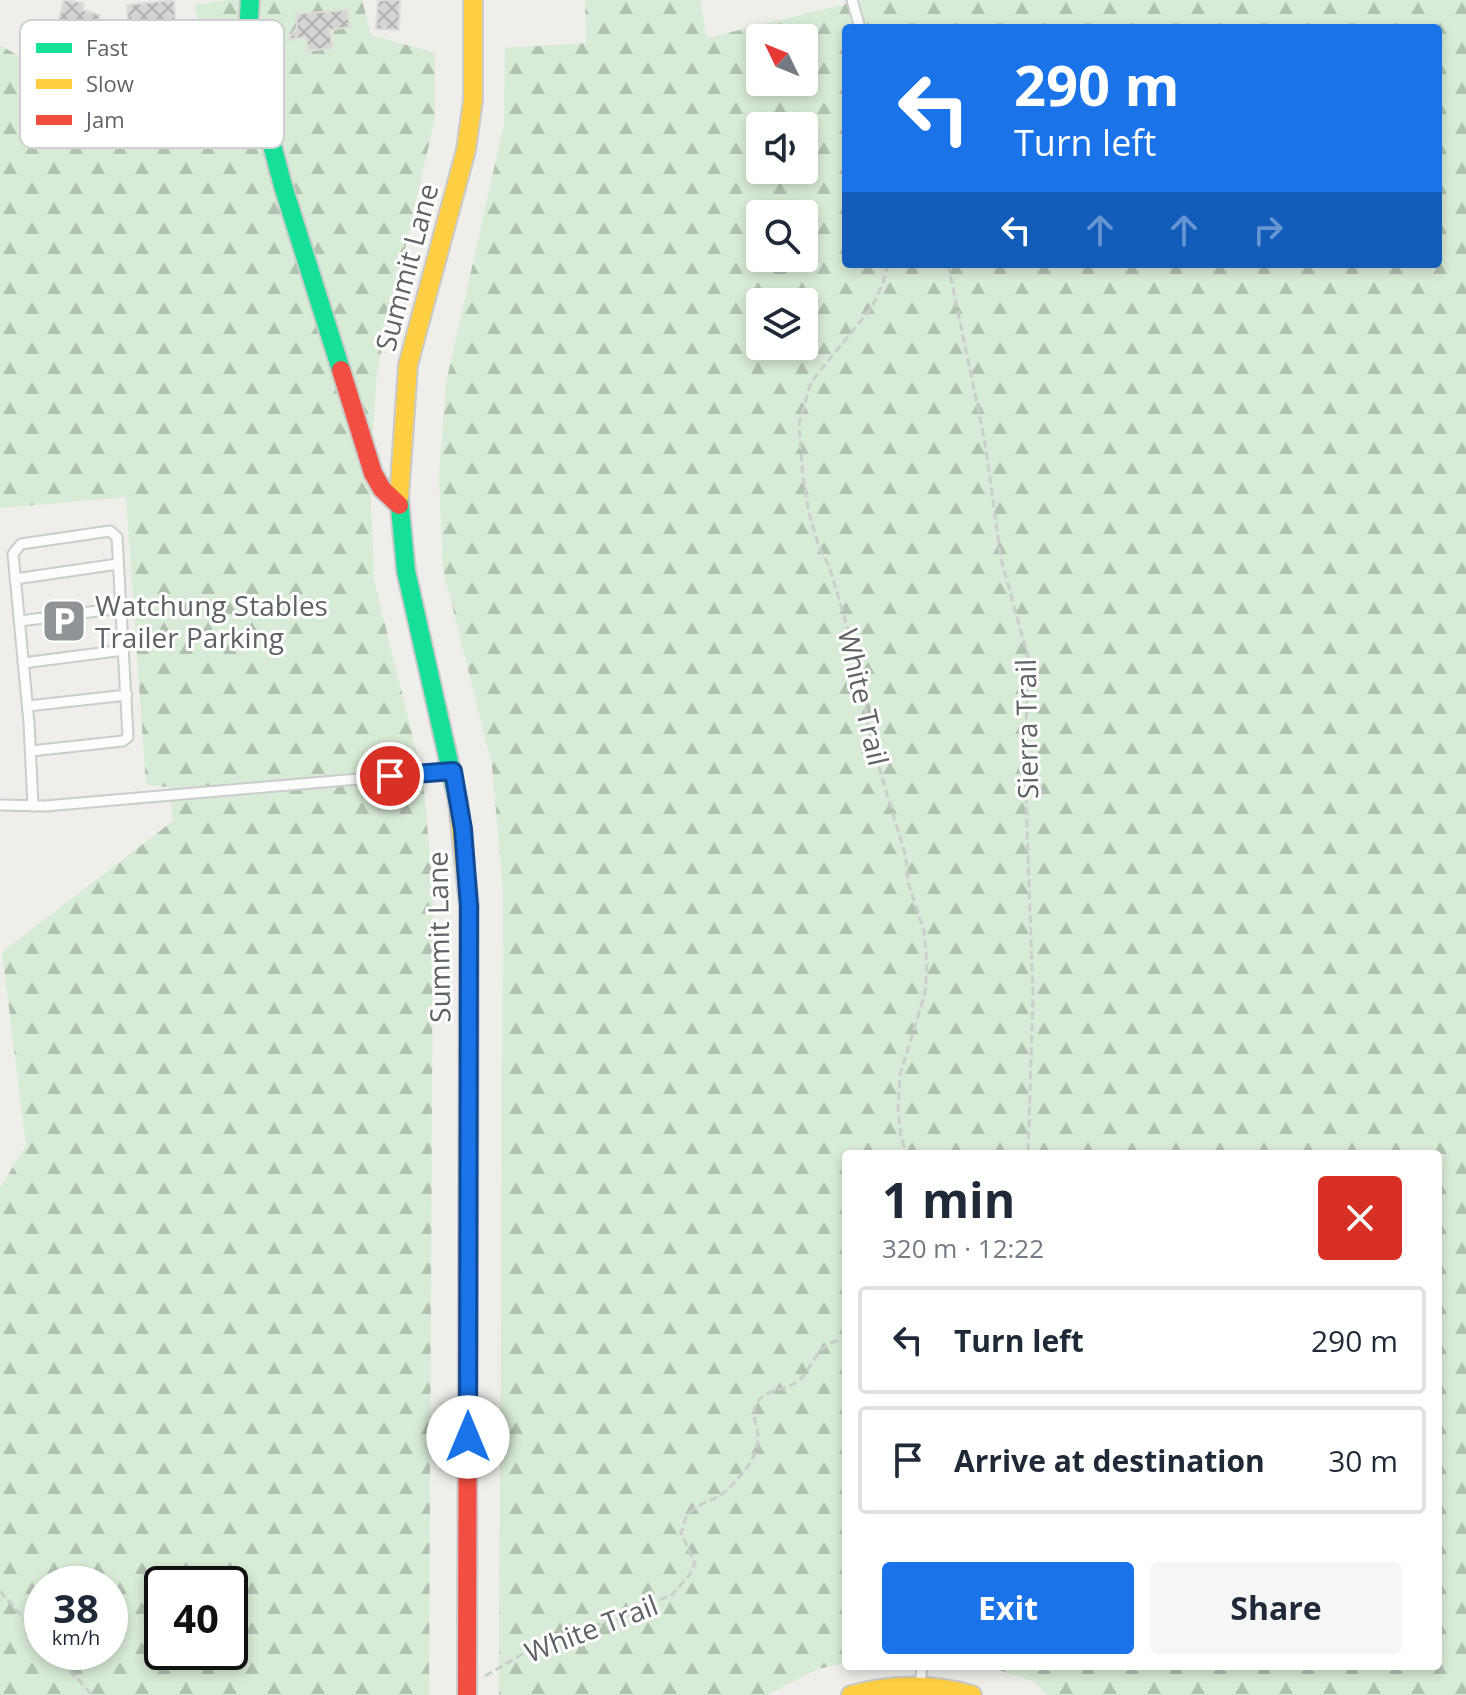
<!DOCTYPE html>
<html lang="en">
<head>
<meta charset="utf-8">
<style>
  :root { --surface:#fff; --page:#f6f6f7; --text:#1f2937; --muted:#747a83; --line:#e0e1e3; --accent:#1a73e8 }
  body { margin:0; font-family:"Open Sans",sans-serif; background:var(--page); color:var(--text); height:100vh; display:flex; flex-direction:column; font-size:30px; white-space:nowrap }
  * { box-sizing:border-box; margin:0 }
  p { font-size:26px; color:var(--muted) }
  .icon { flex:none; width:44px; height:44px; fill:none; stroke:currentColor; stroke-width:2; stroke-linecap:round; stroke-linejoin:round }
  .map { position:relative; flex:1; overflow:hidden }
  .sheet { position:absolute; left:842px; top:1150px; width:600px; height:520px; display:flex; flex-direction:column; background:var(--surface); border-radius:8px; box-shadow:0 4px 12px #0003 }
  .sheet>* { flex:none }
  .hud { position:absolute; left:842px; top:24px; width:600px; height:244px; border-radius:8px; box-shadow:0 4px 12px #0003; background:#1a73e8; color:#fff; overflow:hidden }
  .needle { width:52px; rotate:313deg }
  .fabs { position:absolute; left:746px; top:24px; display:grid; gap:16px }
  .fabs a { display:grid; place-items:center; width:72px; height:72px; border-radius:8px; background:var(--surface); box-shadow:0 4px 12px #0003; font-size:40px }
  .speed { position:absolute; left:24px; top:1566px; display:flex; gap:16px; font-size:40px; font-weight:700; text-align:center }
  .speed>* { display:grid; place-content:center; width:104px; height:104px; border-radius:50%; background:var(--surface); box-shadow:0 4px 12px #0003; line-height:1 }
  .speed small { font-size:20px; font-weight:400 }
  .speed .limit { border:4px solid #111; border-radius:12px; background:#fff; color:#111 }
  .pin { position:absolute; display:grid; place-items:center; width:68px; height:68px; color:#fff; margin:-34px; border:4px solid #fff; border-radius:50%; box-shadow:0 2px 8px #0007 }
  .me { position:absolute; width:88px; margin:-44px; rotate:0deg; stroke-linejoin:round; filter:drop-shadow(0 0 6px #0008) }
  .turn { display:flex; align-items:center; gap:28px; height:168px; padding:0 40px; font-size:36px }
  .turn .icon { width:104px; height:104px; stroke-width:2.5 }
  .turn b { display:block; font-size:56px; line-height:68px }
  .lanes { display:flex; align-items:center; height:76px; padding:0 40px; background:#0003; justify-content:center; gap:40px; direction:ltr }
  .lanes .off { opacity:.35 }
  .round { display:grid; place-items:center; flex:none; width:84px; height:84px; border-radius:8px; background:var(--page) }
  .headline { display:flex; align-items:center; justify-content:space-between; height:136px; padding:0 40px }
  h1 { font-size:48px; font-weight:700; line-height:60px }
  .cta { display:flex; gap:16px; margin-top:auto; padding:16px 40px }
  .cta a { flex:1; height:92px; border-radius:8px; background:var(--accent); color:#fff; font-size:32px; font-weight:700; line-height:92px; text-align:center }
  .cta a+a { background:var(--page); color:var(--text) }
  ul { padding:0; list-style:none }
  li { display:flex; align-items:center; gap:24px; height:108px; margin:0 16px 12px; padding:0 24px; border:4px solid var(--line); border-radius:8px }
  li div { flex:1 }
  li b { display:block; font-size:30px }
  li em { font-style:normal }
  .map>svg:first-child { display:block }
  .forest { fill:url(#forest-firs); fill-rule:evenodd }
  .building { fill:url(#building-cross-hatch); stroke:#deddd9; stroke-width:2 }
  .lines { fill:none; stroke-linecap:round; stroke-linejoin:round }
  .lane-casing { stroke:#cbcccc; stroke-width:13 }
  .fast-casing { stroke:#cacacb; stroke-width:22 }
  .slow-casing { stroke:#cacacb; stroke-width:22 }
  .jam-casing { stroke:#cacacb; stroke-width:22 }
  .path { stroke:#cacfcc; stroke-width:3; stroke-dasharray:8 4; stroke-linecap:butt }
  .lane { stroke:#fdfcfc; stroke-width:9 }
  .fast { stroke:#16e098; stroke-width:18 }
  .slow { stroke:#ffcf43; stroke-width:18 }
  .jam { stroke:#f24e42; stroke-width:18 }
  .route-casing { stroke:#114b97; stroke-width:20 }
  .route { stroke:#1a73e8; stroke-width:14 }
  .labels { text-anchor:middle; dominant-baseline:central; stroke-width:6; stroke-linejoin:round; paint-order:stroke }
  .street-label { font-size:28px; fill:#5f6368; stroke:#fff }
  .poi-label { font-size:28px; fill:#5f6368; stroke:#fff; text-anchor:start }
  .key { fill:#fff; stroke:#cfd0d2; stroke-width:2 }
  .key-label { font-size:22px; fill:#5f6368 }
</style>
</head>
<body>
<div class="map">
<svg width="1466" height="1695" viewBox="0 0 1466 1695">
  <defs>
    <pattern id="forest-firs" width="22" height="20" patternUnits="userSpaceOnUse" patternTransform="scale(2)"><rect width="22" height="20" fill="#d8ebd6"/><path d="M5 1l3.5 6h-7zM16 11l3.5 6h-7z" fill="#b2c2b1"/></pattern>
    <pattern id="building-cross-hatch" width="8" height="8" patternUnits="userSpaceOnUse" patternTransform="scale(2)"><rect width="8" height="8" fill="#d6d5d3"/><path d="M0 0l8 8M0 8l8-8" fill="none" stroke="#b1b0af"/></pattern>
  </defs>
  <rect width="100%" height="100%" fill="#efeeea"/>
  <!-- forest -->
  <g class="forest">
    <path d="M 228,0 L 362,0 L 371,35 L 435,53 L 435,118 L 377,371 L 370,476 L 374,580 L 423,778 L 433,892 L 429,1695 L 0,1695 L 0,1188 L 26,1145 L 2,952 L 173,821 L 169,787 L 146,785 L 126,497 L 0,508 L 0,45 L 34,65 L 124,71 L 205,66 L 195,5 ZM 42,1584 L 110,1584 L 110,1652 L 42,1652 ZM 162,1584 L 230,1584 L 230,1652 L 162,1652 Z"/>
    <path d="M 585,0 L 700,0 L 707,38 L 863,0 L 1466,0 L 1466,1695 L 1047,1695 L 1034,1682 L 987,1666 L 1438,1666 L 1438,1154 L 846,1154 L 846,1663 L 818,1669 L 767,1695 L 499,1695 L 503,890 L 492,766 L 443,569 L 439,478 L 446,383 L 504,124 L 505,48 L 586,43 ZM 846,28 L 1438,28 L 1438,264 L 846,264 ZM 760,38 L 804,38 L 804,82 L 760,82 ZM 760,126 L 804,126 L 804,170 L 760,170 ZM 760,214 L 804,214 L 804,258 L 760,258 ZM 760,302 L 804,302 L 804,346 L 760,346 Z"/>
  </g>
  <!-- building -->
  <g class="building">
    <polygon points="64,0 84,3 83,10 100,15 94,37 57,26"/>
    <polygon points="174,0 176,30 160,31 159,24 137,26 137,22 128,23 127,5"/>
    <polygon points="378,0 400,0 399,30 376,29"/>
    <polygon points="347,10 350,27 330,30 332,48 308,51 306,37 287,40 297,28 296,14"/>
  </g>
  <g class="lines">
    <!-- lane casing -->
    <g class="lane-casing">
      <g id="lane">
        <polyline points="852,0 860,28"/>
        <polyline points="15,579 118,564"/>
        <polyline points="20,621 121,608"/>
        <polyline points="23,663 124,650"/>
        <polyline points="28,706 127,695"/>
        <polyline points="31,751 123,741 128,737 117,537 110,531 21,544 13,554 29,723 33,806"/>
        <polyline points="0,805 45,806 451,771"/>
        <polyline points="920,1685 922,1666"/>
      </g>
    </g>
    <!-- fast casing -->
    <g class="fast-casing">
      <g id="fast">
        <polyline points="250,0 247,51 283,186 341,370"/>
        <polyline points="399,498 406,571 458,802"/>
      </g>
    </g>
    <!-- slow casing -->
    <g class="slow-casing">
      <g id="slow">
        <polyline points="399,498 408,365 466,150 473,100 473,0"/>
        <polyline points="458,802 469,906 468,1252"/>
        <path d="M 851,1695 C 892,1684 931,1683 972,1695"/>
      </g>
    </g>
    <!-- jam casing -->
    <g class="jam-casing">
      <g id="jam">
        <polyline points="341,370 373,473 382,489 399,505"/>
        <polyline points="467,1695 468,1252"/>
      </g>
    </g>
    <!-- path -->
    <g class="path">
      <polyline points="888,264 883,283 872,307 811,382 799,424 803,479 809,513 819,547 829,566 858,663 870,737 906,857 908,882 924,931 927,963 925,993 900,1075 898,1110 901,1137 906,1154"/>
      <polyline points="948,264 985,442 1001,559 1028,657 1025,769 1033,997 1028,1154"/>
      <polyline points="0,1591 42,1639"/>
      <polyline points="54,1652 92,1695"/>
      <path d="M 485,1676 L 550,1638 L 631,1615 L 644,1606 L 672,1595 L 690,1574 L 695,1563 L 681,1533 C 683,1528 684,1520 687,1516 C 695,1505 708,1502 719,1496 C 729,1490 738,1479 745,1470 C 755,1457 760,1445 757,1429 C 756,1424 753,1416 754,1411 C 758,1392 773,1392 787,1387 C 817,1376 808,1343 846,1339"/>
    </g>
    <!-- lane -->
    <use href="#lane" class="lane"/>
    <!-- fast -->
    <use href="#fast" class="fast"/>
    <!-- slow -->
    <use href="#slow" class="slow"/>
    <!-- jam -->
    <use href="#jam" class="jam"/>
  </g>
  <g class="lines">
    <!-- route casing -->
    <g class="route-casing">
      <polyline id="route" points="390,776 453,771 463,829 469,906 468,1437"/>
    </g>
    <!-- route -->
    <use href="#route" class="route"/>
  </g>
  <!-- icons -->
  <defs>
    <g id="parking-square" transform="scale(2.3)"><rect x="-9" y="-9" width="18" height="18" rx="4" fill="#919496" stroke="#fff"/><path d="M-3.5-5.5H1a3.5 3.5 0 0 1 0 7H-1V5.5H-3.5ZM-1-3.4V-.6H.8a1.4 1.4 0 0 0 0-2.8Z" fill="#fff"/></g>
  </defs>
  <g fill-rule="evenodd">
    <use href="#parking-square" x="64" y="621"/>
  </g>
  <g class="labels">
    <!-- street labels -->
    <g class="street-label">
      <text transform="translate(406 267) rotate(-75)">Summit Lane</text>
      <text transform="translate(864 697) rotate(77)">White Trail</text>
      <text transform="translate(1026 729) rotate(-91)">Sierra Trail</text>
      <text transform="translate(438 937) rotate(-91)">Summit Lane</text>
      <text transform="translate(591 1628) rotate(-21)">White Trail</text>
    </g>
    <!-- poi labels -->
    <g class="poi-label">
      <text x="95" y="605">Watchung Stables<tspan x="95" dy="32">Trailer Parking</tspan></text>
    </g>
  </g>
  <!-- legend -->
  <rect x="20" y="20" width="264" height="128" rx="12" class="key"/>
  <rect x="36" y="43" width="36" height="10" fill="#16e098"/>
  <rect x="36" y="79" width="36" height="10" fill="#ffcf43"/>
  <rect x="36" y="115" width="36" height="10" fill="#f24e42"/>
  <g class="key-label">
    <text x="86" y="56">Fast</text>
    <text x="86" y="92">Slow</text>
    <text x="86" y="128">Jam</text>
  </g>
</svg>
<div class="fabs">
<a><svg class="needle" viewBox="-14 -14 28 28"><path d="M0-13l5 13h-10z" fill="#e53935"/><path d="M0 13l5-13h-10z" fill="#747a83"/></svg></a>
<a><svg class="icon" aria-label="sound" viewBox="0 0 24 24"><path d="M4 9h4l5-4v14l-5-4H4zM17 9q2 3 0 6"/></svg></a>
<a><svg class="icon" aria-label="search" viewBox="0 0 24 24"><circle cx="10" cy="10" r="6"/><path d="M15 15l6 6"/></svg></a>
<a><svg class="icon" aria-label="layers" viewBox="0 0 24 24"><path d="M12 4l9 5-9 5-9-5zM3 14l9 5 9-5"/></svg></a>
</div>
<div class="speed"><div>38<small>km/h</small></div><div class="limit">40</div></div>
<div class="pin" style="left:390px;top:776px;background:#d93025"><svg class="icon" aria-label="arrive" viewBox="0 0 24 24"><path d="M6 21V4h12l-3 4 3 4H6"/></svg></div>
<svg class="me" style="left:468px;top:1437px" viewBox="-20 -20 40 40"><circle r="19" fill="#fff"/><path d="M0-13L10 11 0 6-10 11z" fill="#1a73e8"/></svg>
<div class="hud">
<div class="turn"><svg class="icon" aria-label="left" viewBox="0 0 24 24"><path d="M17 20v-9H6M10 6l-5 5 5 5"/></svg><div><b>290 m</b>Turn left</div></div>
<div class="lanes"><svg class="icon" aria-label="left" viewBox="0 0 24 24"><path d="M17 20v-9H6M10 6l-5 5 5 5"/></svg><svg class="icon off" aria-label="ahead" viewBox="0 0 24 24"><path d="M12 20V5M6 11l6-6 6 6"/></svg><svg class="icon off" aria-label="ahead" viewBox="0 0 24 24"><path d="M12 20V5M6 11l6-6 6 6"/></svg><svg class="icon off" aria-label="right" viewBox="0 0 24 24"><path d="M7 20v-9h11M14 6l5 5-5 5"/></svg></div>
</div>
<section class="sheet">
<div class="headline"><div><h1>1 min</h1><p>320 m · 12:22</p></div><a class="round" style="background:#d93025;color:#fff"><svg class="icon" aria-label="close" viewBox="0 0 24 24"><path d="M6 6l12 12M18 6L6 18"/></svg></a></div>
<ul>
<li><svg class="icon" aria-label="left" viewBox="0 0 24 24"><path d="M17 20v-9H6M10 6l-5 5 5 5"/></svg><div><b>Turn left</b></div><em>290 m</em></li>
<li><svg class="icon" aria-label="arrive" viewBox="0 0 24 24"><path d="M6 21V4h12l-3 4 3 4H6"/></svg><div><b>Arrive at destination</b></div><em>30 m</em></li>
</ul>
<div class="cta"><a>Exit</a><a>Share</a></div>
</section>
</div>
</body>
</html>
